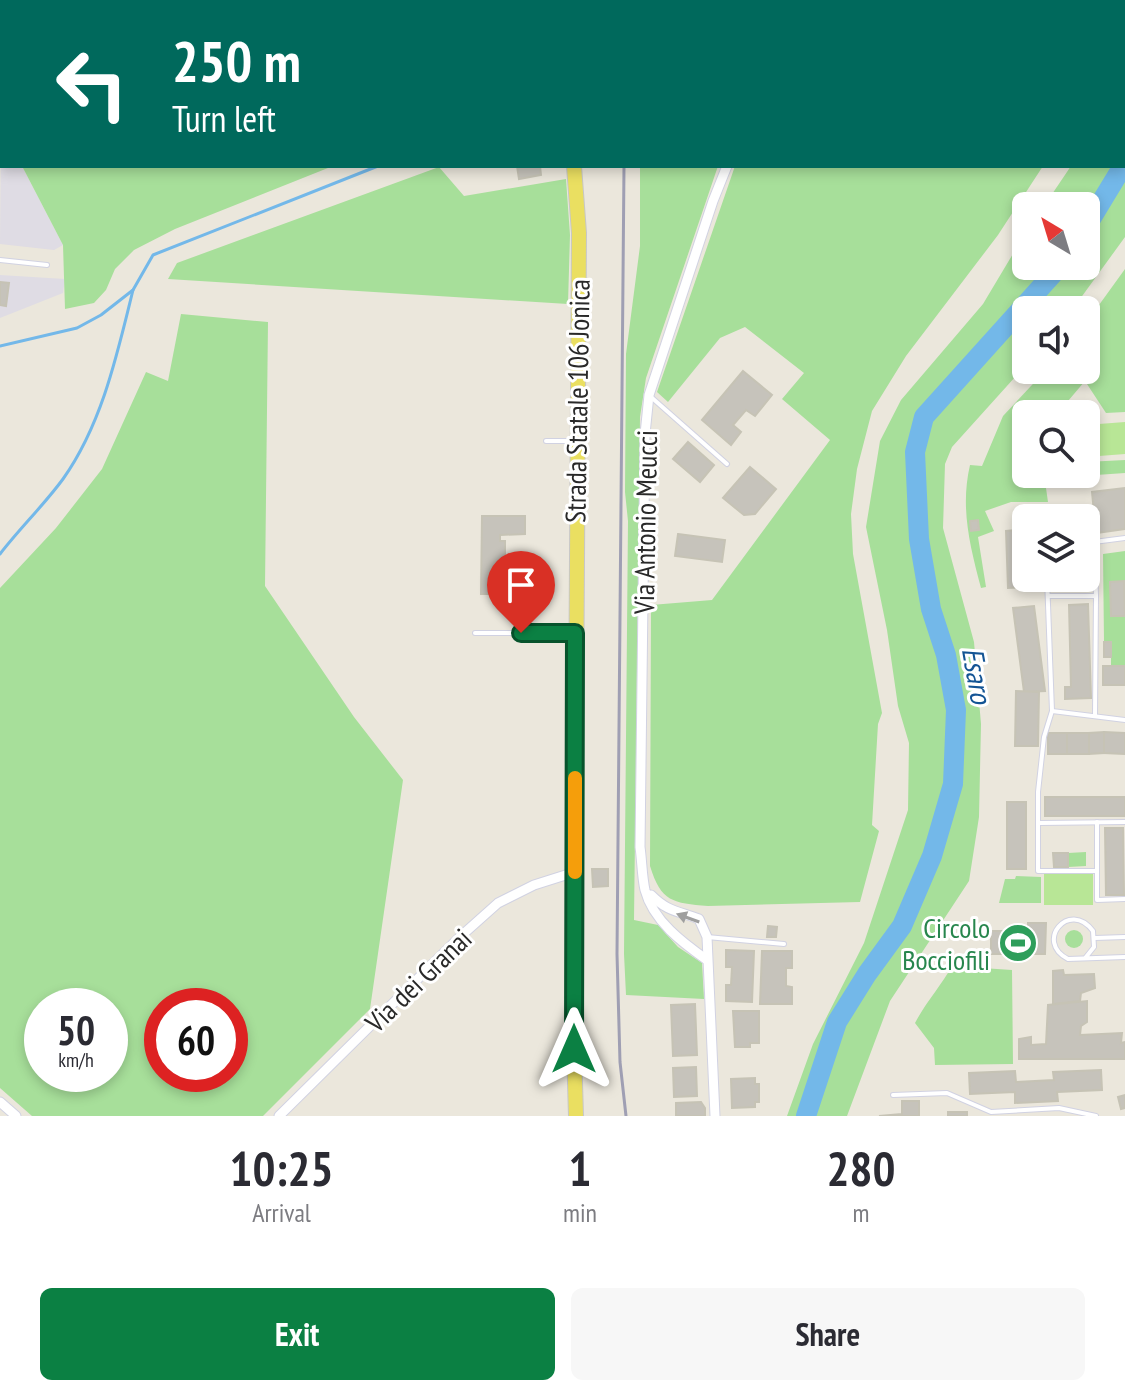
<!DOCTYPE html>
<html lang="en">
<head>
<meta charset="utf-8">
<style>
  :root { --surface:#fff; --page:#f7f7f7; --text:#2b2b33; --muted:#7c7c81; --accent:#0b8043 }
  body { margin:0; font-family:"PT Sans Narrow",sans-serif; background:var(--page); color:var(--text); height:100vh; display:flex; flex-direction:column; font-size:30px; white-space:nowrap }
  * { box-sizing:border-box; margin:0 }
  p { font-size:26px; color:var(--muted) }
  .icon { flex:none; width:44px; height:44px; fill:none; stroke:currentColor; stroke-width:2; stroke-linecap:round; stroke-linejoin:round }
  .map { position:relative; height:1116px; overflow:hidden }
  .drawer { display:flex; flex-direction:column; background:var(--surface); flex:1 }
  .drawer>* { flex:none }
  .top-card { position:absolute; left:0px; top:0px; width:1126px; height:168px; box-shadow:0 4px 12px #0003; background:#00695c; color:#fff; overflow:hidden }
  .needle { width:52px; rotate:322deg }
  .buttons { position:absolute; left:1012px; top:192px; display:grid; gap:16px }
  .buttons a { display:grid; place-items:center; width:88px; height:88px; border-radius:12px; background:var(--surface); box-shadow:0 4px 12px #0003; font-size:40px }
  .speed { position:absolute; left:24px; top:988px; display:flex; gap:16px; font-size:40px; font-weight:700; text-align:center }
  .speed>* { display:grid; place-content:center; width:104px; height:104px; border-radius:50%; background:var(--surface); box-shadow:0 4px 12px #0003; line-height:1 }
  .speed small { font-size:20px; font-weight:400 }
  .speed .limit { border:12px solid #d22; background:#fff; color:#111 }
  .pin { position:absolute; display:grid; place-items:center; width:68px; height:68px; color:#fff; margin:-82px -34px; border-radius:50% 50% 50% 0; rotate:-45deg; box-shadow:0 0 8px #0007 }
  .pin .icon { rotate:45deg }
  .me { position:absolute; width:88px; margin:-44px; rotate:0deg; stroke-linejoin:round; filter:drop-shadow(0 0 6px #0008) }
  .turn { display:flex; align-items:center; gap:28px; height:168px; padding:0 40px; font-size:36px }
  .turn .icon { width:104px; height:104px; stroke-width:2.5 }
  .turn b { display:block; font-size:56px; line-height:68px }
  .eta { display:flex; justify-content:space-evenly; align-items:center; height:136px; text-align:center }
  .eta b { font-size:48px; font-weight:800; line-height:56px }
  .button { display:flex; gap:16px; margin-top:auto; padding:16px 40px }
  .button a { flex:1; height:92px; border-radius:12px; background:var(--accent); color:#fff; font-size:32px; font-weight:800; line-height:92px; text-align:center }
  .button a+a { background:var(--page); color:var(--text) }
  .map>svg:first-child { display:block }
  .industrial { fill:#dfdce4 }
  .green { fill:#a7df9a; fill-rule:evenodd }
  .pitch { fill:#b8e696 }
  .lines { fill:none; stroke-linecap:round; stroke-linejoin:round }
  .stream { stroke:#73b8e9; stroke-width:3 }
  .river { stroke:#73b8e9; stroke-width:20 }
  .building { fill:#c6c3bb; stroke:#c6c3b5; stroke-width:2 }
  .lane-casing { stroke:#d1d2e2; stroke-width:6 }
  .street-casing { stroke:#d1d2e2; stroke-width:11 }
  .primary-casing { stroke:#c7c7c7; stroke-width:16 }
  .lane { stroke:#fff; stroke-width:4 }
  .street { stroke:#fff; stroke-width:9 }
  .primary { stroke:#eadf61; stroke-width:14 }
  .rail { stroke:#9f9fb3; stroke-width:3 }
  .oneway { fill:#9f9f9f }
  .route-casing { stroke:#07532c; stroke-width:20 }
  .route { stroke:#0b8043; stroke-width:14 }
  .slow { stroke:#f59e0b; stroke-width:14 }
  .labels { text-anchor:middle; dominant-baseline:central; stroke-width:6; stroke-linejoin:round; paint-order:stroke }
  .street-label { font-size:28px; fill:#292929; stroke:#fff }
  .leisure-label { font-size:28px; fill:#27864d; stroke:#fff; text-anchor:end }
  .water-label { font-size:30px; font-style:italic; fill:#135494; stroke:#fff }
</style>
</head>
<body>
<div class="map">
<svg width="1125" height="1116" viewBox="0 0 1125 1116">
  <rect width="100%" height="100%" fill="#ebe7dc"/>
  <!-- industrial -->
  <g class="industrial">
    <polygon points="12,0 236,0 237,2 8,2"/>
    <polygon points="2,5 2,166 22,166 63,245 54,250 0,244"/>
    <polygon points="0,275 65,279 63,293 0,318"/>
  </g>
  <!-- green -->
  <g class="green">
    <polygon points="862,0 1125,0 1125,17 1124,2 860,2"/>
    <polygon points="1125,63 1125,237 1072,310 1026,310 1026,365 952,447 945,464 943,528 974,642 981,724 979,817 969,881 890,1001 847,1116 787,1116 813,1044 864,943 908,810 909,743 898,706 887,630 866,527 880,441 901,400 983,304 1026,232 1026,266 1086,266 1086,206 1044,206 1071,166 1124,166"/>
    <polygon points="22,166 333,166 175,229 134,250 115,269 106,290 94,303 65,309 63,245"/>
    <polygon points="640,166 718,166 646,378 640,417 634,920 658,925 678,947 702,963 704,999 626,995 624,954 628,521 625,492 626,354 640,246"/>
    <path d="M 735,166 L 1043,166 L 998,235 L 906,356 L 872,411 L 857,469 L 851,514 L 853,554 L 882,713 L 878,724 L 872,825 L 879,831 L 860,902 L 708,906 C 673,903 661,902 650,866 L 651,605 L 712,600 L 830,440 L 782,399 L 804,373 L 745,327 L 720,338 L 668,402 L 657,392 Z"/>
    <polygon points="439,167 464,196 566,179 570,235 568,304 168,279 177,263"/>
    <path d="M 1125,269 L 1125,412 L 1106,413 L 1085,381 L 1057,414 L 1026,414 L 1026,474 L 1044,474 L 1048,502 L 1011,502 L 985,511 L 994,531 L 978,537 L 986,587 L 981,588 C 970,546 960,508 970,465 L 982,466 L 1003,416 L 1046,370 L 1086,370 L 1086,323 Z"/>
    <path d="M 181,314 L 268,322 L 265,586 L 354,717 L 403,780 L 370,1009 L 263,1116 L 32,1116 L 0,1088 L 0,588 L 56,528 L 102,469 L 146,372 L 168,381 ZM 42,1006 L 110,1006 L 110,1074 L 42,1074 ZM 162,1006 L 230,1006 L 230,1074 L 162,1074 Z"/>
    <polygon points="1125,460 1125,473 1053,478 1052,474 1086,474 1086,462"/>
    <polygon points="1125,551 1125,588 1124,582 1111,616 1125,616 1125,666 1111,666 1111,643 1104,642 1103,554"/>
    <polygon points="1086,852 1086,866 1068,867 1068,853"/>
    <polygon points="1016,876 1041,877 1041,903 999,903 1005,879 1015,879"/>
    <circle cx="1074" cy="939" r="9"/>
    <path d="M 952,966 L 1012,970 L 1013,1064 L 935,1065 L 934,1048 L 915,1023 C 926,1002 941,986 952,966 Z"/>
  </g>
  <!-- pitch -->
  <g class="pitch">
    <polygon points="1125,422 1125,454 1086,457 1086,425"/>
    <rect x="1044" y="873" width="49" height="32"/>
  </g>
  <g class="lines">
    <!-- stream -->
    <g class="stream">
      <polyline points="811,2 813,0"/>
      <polyline points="0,346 77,328 101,315 133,290 153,255 378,166"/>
      <path d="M 0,554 C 20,528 44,505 63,479 C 102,424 117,355 133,290"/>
    </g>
    <!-- river -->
    <g class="river">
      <polyline points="1086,227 1123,166"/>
      <polyline points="806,1116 837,1022 867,974 902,926 932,856 953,784 956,710 946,655 931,609 919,539 915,452 924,417 1060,266"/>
    </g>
  </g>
  <!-- building -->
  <g class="building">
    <polygon points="198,0 229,0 230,1 199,2"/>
    <polygon points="517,166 540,166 541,175 519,179"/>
    <polygon points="0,282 9,283 6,306 0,305"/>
    <polygon points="743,371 772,395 755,416 746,410 733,425 741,432 731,445 702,420"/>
    <polygon points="688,442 714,465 700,482 673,459"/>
    <polygon points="750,467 776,489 755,514 744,515 723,498"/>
    <polygon points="1125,488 1125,529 1096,533 1092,492"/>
    <polygon points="1018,510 1077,510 1077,518 1026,518 1026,531 1017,530"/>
    <polygon points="482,516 525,516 525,534 500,535 500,541 505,541 505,594 481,594"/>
    <polygon points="978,520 979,530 971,531 970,521"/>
    <polygon points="1017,530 1026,531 1026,578 1030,578 1030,587 1008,588 1006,531"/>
    <polygon points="1086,531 1088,587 1065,587 1065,578 1086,578"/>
    <polygon points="678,534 725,540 722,562 675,556"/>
    <polygon points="1124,581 1125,616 1111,616 1110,582"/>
    <polygon points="1088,604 1091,698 1065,699 1065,687 1071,687 1069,605"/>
    <polygon points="1034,606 1045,691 1024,692 1013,608"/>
    <rect x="1104" y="642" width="7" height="15"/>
    <rect x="1103" y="666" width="22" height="19"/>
    <polygon points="1016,691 1039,692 1038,746 1015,746"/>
    <polygon points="1104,732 1125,733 1125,754 1104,753"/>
    <polygon points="1104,732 1104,753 1089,754 1089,733"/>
    <rect x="1048" y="733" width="19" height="21"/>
    <rect x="1067" y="733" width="22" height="21"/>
    <rect x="1045" y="797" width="80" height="19"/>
    <rect x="1007" y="802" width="19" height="67"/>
    <polygon points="1105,828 1123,828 1124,895 1106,895"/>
    <polygon points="1053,853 1068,853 1068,867 1054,867"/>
    <polygon points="592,869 608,869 608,886 593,887"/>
    <polygon points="1028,923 1046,923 1045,954 991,954 991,931 1028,931"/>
    <polygon points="768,926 777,927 776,937 767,937"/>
    <polygon points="726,950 754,951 752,1002 726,1001 726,985 731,985 732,967 726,967"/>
    <polygon points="762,951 792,951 792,968 786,968 786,986 792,987 792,1004 760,1004"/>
    <polygon points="1063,970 1064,975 1094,974 1095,988 1081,993 1080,1001 1053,1004 1053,971"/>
    <polygon points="1087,1001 1087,1022 1081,1026 1080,1035 1122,1033 1121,1043 1125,1042 1125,1059 1019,1059 1019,1039 1031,1037 1031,1045 1046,1044 1048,1005"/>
    <polygon points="695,1004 697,1055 673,1056 671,1005"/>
    <polygon points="733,1011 759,1011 759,1043 750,1043 750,1047 735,1047"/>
    <polygon points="696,1067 697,1096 674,1097 673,1068"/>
    <polygon points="1101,1070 1102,1090 1057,1092 1058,1101 1015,1103 1015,1092 970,1094 969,1073 1015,1071 1016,1082 1054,1080 1053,1072"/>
    <polygon points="755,1078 755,1084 759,1084 759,1102 755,1102 755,1107 732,1108 731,1079"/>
    <polygon points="1125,1095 1125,1108 1121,1109 1118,1097"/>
    <polygon points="902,1101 919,1101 919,1116 879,1116 902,1114"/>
    <polygon points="701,1102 705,1108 705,1116 676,1116 676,1103"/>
    <rect x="948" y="1112" width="19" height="4"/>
  </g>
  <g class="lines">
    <!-- lane casing -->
    <g class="lane-casing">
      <g id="lane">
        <polyline points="0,260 47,265"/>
        <polyline points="651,397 727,464"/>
        <polyline points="546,441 575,441"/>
        <polyline points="1047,578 1052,711 1044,737 1038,792 1038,871 1097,871 1097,900 1125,899"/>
        <polyline points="1048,596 1096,596"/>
        <polyline points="475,633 572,633"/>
        <polyline points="1052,711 1125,720"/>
        <polyline points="1095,716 1096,596 1094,542 1125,538"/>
        <polyline points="1039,823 1125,822"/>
        <polyline points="1097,871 1097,822"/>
        <polyline points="707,937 784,944"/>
        <polyline points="1095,938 1125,937"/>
        <path d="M 1086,957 L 1094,947 L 1093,931 C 1069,899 1034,942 1068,959 L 1125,957"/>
        <polyline points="893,1095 947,1093 991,1112 1059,1108 1096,1116"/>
      </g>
    </g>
    <!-- street casing -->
    <g class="street-casing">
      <g id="street">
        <polyline points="850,2 851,0"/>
        <path d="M 651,895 C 668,912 678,911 699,919 L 707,937 L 715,1116"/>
        <path d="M 707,960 C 683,943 653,921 645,890 C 642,877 642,861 640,847 L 645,434 L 649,395 L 713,201 L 727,166"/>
        <polyline points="0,1102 16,1116"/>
        <polyline points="279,1116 461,936 498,903 534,885 575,872"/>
      </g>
    </g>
    <!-- primary casing -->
    <g class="primary-casing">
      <g id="primary">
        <polyline points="529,0 529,2"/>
        <polyline points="574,166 579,233 574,1049 576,1116"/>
      </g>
    </g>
    <!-- lane -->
    <use href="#lane" class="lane"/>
    <!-- street -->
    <use href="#street" class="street"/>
    <!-- primary -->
    <use href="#primary" class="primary"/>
    <!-- rail -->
    <g class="rail">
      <polyline points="625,0 625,2"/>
      <polyline points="624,166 617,954 620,1062 626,1116"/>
    </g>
  </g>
  <!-- one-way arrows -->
  <defs><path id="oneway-solid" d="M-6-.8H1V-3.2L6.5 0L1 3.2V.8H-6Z" transform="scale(2)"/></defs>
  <use class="oneway" href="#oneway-solid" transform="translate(688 918) rotate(-160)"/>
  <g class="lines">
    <!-- route casing -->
    <g class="route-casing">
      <polyline id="route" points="521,633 575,633 574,1049"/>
    </g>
    <!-- route -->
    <use href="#route" class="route"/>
    <!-- slow -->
    <polyline class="slow" points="575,872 575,778"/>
  </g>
  <!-- icons -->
  <defs>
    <g id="stadium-disc" transform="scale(2)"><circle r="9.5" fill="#2e9e5b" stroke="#fff"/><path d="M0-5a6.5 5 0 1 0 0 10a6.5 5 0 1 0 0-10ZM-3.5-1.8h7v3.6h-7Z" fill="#fff"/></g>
  </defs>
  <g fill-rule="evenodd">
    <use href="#stadium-disc" x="1018" y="943"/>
  </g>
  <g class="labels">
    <!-- street labels -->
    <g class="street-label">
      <text transform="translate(577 401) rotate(-89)">Strada Statale 106 Jonica</text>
      <text transform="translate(645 522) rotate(-89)">Via Antonio Meucci</text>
      <text transform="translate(418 980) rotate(-44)">Via dei Granai</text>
    </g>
    <!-- leisure labels -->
    <g class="leisure-label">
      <text x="990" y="927">Circolo<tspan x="990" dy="32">Bocciofili</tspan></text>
    </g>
    <!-- water labels -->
    <g class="water-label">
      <text transform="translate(978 675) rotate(80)">Esaro</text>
    </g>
  </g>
</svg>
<div class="buttons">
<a><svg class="needle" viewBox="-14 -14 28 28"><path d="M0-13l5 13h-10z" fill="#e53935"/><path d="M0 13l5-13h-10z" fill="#7c7c81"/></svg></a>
<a><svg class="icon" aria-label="sound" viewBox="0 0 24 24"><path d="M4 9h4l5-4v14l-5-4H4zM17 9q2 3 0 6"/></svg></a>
<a><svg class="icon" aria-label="search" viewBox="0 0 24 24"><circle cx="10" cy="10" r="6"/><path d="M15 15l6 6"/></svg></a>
<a><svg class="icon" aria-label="layers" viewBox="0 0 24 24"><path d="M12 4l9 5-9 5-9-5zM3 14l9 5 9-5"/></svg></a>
</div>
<div class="speed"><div>50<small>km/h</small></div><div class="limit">60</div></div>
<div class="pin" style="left:521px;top:633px;background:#d93025"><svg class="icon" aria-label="arrive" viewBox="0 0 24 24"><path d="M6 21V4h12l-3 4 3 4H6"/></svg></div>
<svg class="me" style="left:574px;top:1049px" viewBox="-20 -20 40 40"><path d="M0-17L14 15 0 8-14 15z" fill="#0b8043" stroke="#fff" stroke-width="4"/></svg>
<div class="top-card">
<div class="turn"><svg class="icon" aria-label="left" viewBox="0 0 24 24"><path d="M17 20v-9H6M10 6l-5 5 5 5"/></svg><div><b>250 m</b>Turn left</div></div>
</div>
</div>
<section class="drawer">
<div class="eta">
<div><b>10:25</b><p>Arrival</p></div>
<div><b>1</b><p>min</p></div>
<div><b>280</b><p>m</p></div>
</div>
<div class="button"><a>Exit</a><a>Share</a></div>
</section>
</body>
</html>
